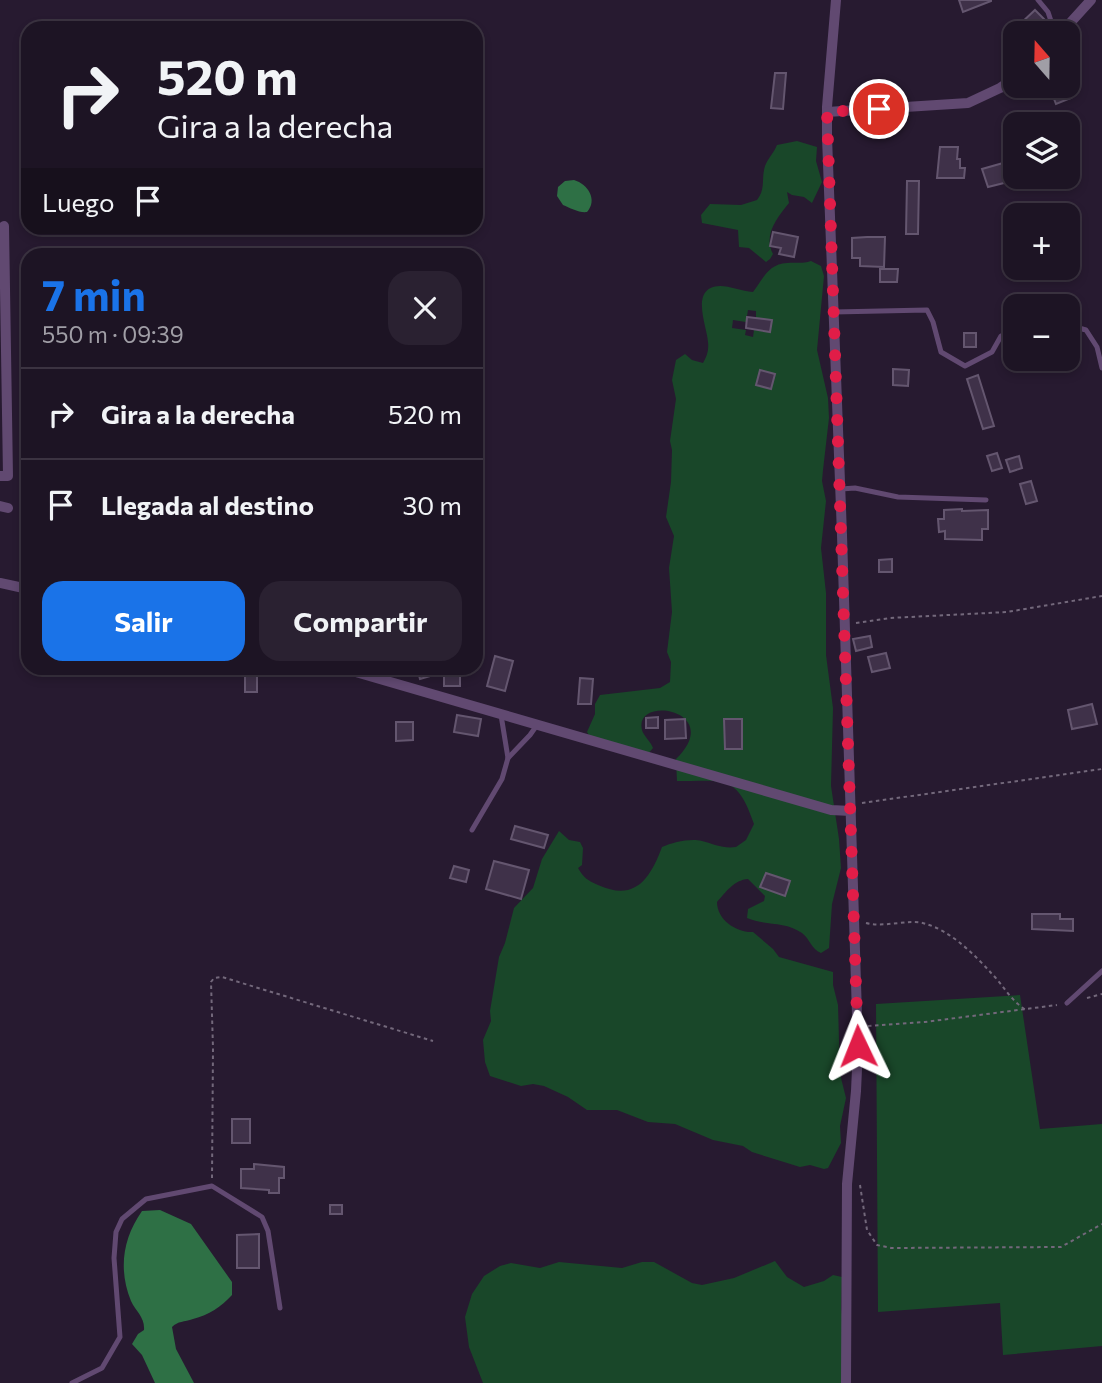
<!DOCTYPE html>
<html lang="es">
<head>
<meta charset="utf-8">
<style>
  :root { --surface:#1d1424; --page:#2a2131; --text:#f1f3f6; --muted:#a09ea6; --line:#3b3341; --accent:#1a73e8 }
  body { margin:0; font-family:Commissioner,sans-serif; background:var(--page); color:var(--text); height:100vh; display:flex; flex-direction:column; font-size:26px; white-space:nowrap }
  * { box-sizing:border-box; margin:0 }
  p { font-size:23px; color:var(--muted) }
  .icon { flex:none; width:38px; height:38px; fill:none; stroke:currentColor; stroke-width:2; stroke-linecap:round; stroke-linejoin:round }
  .map { position:relative; flex:1; overflow:hidden }
  .sheet { position:absolute; left:21px; top:248px; width:462px; height:427px; display:flex; flex-direction:column; background:var(--surface); border-radius:21px; box-shadow:0 4px 10px #0003,0 0 0 2px var(--line) }
  .sheet>* { flex:none }
  .top-card { position:absolute; left:21px; top:21px; width:462px; height:214px; border-radius:21px; box-shadow:0 4px 10px #0003,0 0 0 2px var(--line); background:#1d1424; color:var(--text); overflow:hidden }
  .needle { width:46px; rotate:340deg }
  .fabs { position:absolute; left:1003px; top:21px; display:grid; gap:14px }
  .fabs a { display:grid; place-items:center; width:77px; height:77px; border-radius:14px; background:var(--surface); box-shadow:0 4px 10px #0003,0 0 0 2px var(--line); font-size:35px }
  .pin { position:absolute; display:grid; place-items:center; width:60px; height:60px; color:#fff; margin:-30px; border:4px solid #fff; border-radius:50%; box-shadow:0 2px 7px #0007 }
  .me { position:absolute; width:77px; margin:-38px; rotate:358deg; stroke-linejoin:round; filter:drop-shadow(0 0 5px #0008) }
  .turn { display:flex; align-items:center; gap:24px; height:147px; padding:0 21px; font-size:32px }
  .turn .icon { width:91px; height:91px; stroke-width:2.5 }
  .turn b { display:block; font-size:49px; line-height:60px }
  .then { display:flex; align-items:center; height:66px; padding:0 21px; background:#0003; gap:14px; font-size:26px }
  .round { display:grid; place-items:center; flex:none; width:74px; height:74px; border-radius:21px; background:var(--page) }
  .headline { display:flex; align-items:center; justify-content:space-between; height:119px; padding:0 21px }
  h1 { font-size:42px; font-weight:700; line-height:52px; color:var(--accent) }
  .button { display:flex; gap:14px; margin-top:auto; padding:14px 21px }
  .button a { flex:1; height:80px; border-radius:21px; background:var(--accent); color:#fff; font-size:28px; font-weight:700; line-height:80px; text-align:center }
  .button a+a { background:var(--page); color:var(--text) }
  ul { padding:0; list-style:none }
  li { display:flex; align-items:center; gap:21px; height:91px; padding:0 21px; border-top:2px solid var(--line) }
  li div { flex:1 }
  li b { display:block; font-size:26px }
  li em { font-style:normal }
  .map>svg:first-child { display:block }
  .green { fill:#194729; fill-rule:evenodd }
  .water { fill:#2e7045 }
  .building { fill:#3f3149; stroke:#64566f; stroke-width:2 }
  .lines { fill:none; stroke-linecap:round; stroke-linejoin:round }
  .path { stroke:#73687b; stroke-width:2; stroke-dasharray:3.5 3.5; stroke-linecap:butt }
  .lane { stroke:#614971; stroke-width:5 }
  .street { stroke:#614971; stroke-width:10 }
  .route { stroke:#e11d48; stroke-width:12; stroke-dasharray:0 21.6 }
</style>
</head>
<body>
<div class="map">
<svg width="1102" height="1383" viewBox="0 0 1102 1383">
  <rect width="100%" height="100%" fill="#271a30"/>
  <!-- green -->
  <g class="green">
    <path d="M 797,141 L 817,147 L 816,161 L 822,182 L 812,203 L 804,197 L 792,195 L 787,192 L 789,203 C 777,218 763,235 773,254 L 770,259 L 766,262 L 749,248 L 739,247 L 738,230 L 702,223 L 701,215 L 710,204 L 741,205 L 757,200 C 766,189 761,179 765,166 C 768,158 774,153 777,145 Z"/>
    <path d="M 811,261 L 821,266 L 824,276 L 817,350 L 828,398 L 829,418 L 823,470 L 822,481 L 826,501 L 821,548 L 826,593 L 826,655 L 833,708 L 831,786 L 839,839 L 841,868 L 832,904 L 829,948 L 821,953 C 811,949 810,939 802,933 C 785,921 765,926 747,918 L 748,909 L 764,901 L 765,896 L 748,879 C 734,880 726,892 717,902 C 717,920 737,933 753,932 L 773,949 L 779,957 L 833,972 L 833,985 L 838,1005 L 840,1074 L 846,1098 L 840,1126 L 841,1143 L 828,1168 L 824,1169 L 810,1165 L 800,1167 L 752,1152 L 743,1146 L 713,1140 L 675,1124 L 648,1122 L 617,1110 L 587,1110 L 568,1097 L 544,1086 L 533,1084 L 521,1086 L 490,1076 L 485,1062 L 483,1040 L 491,1021 L 490,1011 L 499,957 L 505,943 L 514,908 L 533,888 L 542,859 L 559,831 L 569,840 L 580,842 L 583,848 L 582,865 L 578,868 C 584,878 587,880 598,885 C 635,902 650,879 662,847 C 673,842 691,838 702,841 C 714,844 723,849 736,847 L 746,840 L 754,824 C 737,774 725,781 677,781 L 676,759 C 726,710 633,694 642,730 C 643,735 651,742 653,748 L 647,755 L 592,740 L 587,732 L 595,714 L 595,704 L 600,695 L 660,688 L 670,682 L 671,662 L 667,652 L 672,612 L 669,568 L 674,536 L 666,517 L 671,482 L 672,450 L 670,441 L 676,399 L 672,380 L 676,360 L 685,354 L 692,360 L 703,363 C 707,356 709,350 708,342 C 707,326 689,287 720,286 C 730,286 742,291 753,292 C 763,279 768,264 787,263 C 796,262 802,264 811,261 ZM 748,310 L 756,311 L 756,318 L 772,320 L 770,332 L 754,330 L 753,337 L 745,335 L 746,330 L 732,328 L 733,320 L 746,322 ZM 760,370 L 775,374 L 771,389 L 756,385 ZM 724,719 L 742,719 L 742,749 L 725,749 ZM 765,873 L 790,881 L 785,895 L 761,887 Z"/>
    <polygon points="1020,995 1040,1129 1102,1124 1102,1346 1003,1355 1000,1303 878,1312 876,1004"/>
    <polygon points="775,1261 787,1277 804,1287 824,1281 833,1275 842,1277 841,1308 844,1328 842,1383 483,1383 469,1347 465,1317 472,1294 484,1276 500,1266 511,1263 540,1268 559,1262 622,1268 642,1262 654,1262 692,1283 702,1285 734,1278"/>
  </g>
  <!-- water -->
  <g class="water">
    <path d="M 574,180 C 588,184 598,200 587,212 C 579,213 570,208 563,205 L 557,196 L 558,187 L 565,181 Z"/>
    <path d="M 160,1210 L 191,1224 L 232,1282 L 232,1295 C 221,1307 209,1315 193,1319 C 184,1322 178,1321 172,1327 L 176,1349 L 194,1383 L 155,1383 L 142,1355 L 132,1344 L 138,1334 L 144,1330 C 145,1317 136,1312 131,1301 C 118,1269 123,1238 142,1211 Z"/>
  </g>
  <!-- building -->
  <g class="building">
    <polygon points="959,0 991,0 991,1 963,12"/>
    <polygon points="1035,10 1044,19 1029,33 1020,24"/>
    <polygon points="775,73 786,73 783,109 771,108"/>
    <polygon points="1049,86 1066,86 1071,98 1056,104"/>
    <polygon points="940,147 958,147 957,159 960,159 960,168 965,168 964,178 937,178"/>
    <polygon points="1003,163 1008,182 988,187 982,169"/>
    <polygon points="907,181 919,181 918,234 906,234"/>
    <polygon points="773,232 798,237 794,257 779,254 781,248 770,246"/>
    <polygon points="867,237 885,237 884,267 860,266 860,258 852,258 852,238"/>
    <polygon points="880,269 898,269 897,282 880,282"/>
    <polygon points="747,317 772,320 770,332 746,328"/>
    <rect x="964" y="333" width="12" height="14"/>
    <polygon points="893,369 909,370 908,386 893,385"/>
    <polygon points="760,370 775,374 771,389 756,385"/>
    <polygon points="978,375 994,426 983,429 967,379"/>
    <polygon points="997,453 1002,468 992,471 987,456"/>
    <polygon points="1019,456 1022,468 1010,472 1006,460"/>
    <polygon points="1031,481 1037,501 1026,504 1020,484"/>
    <polygon points="962,509 962,511 988,510 988,529 982,529 982,540 945,539 945,531 939,532 938,519 944,519 944,510"/>
    <polygon points="892,559 892,572 879,572 879,560"/>
    <polygon points="870,636 872,647 856,651 853,639"/>
    <polygon points="886,653 890,668 872,672 868,657"/>
    <polygon points="495,656 513,661 505,691 487,686"/>
    <polygon points="417,668 460,668 460,686 444,686 444,672 420,679"/>
    <rect x="245" y="675" width="12" height="17"/>
    <polygon points="580,678 593,679 591,704 578,704"/>
    <polygon points="1092,704 1097,724 1072,729 1068,710"/>
    <polygon points="457,715 481,719 478,736 454,732"/>
    <polygon points="658,717 658,728 646,728 646,718"/>
    <polygon points="685,719 686,738 665,739 665,720"/>
    <polygon points="724,719 742,719 742,749 725,749"/>
    <polygon points="396,722 413,722 413,740 396,741"/>
    <polygon points="515,826 548,835 544,848 511,839"/>
    <polygon points="494,861 529,870 521,899 486,889"/>
    <polygon points="454,866 469,870 466,882 450,878"/>
    <polygon points="766,873 790,881 785,896 760,887"/>
    <polygon points="1032,914 1060,914 1060,919 1073,919 1073,931 1032,929"/>
    <rect x="232" y="1119" width="18" height="24"/>
    <polygon points="254,1164 284,1167 284,1178 279,1178 279,1193 269,1193 269,1190 241,1188 241,1169 254,1169"/>
    <rect x="330" y="1205" width="12" height="9"/>
    <polygon points="259,1234 259,1268 237,1268 237,1235"/>
  </g>
  <g class="lines">
    <!-- path -->
    <g class="path">
      <polyline points="856,623 890,618 1007,612 1102,596"/>
      <polyline points="862,803 1102,769"/>
      <path d="M 866,923 C 887,928 909,918 926,924 C 951,931 975,955 992,974 C 1004,986 1011,1001 1026,1010"/>
      <polyline points="1087,998 1102,994"/>
      <polyline points="868,1026 925,1022 1057,1005"/>
      <polyline points="212,1178 213,1048 211,982 214,978 222,977 433,1041"/>
      <polyline points="860,1185 867,1230 877,1245 891,1248 1061,1247 1102,1224"/>
    </g>
    <!-- lane -->
    <g class="lane">
      <polyline points="1038,0 1048,12 1055,33"/>
      <polyline points="834,312 927,310 933,322 941,352 965,366 992,352 1001,336 1015,330"/>
      <polyline points="1068,325 1086,330 1097,347 1102,368"/>
      <polyline points="841,489 855,488 898,497 986,500"/>
      <polyline points="508,758 530,735 537,725"/>
      <polyline points="472,830 502,779 508,758 501,715"/>
      <polyline points="1067,1003 1102,971"/>
      <polyline points="72,1383 102,1368 120,1337 114,1258 116,1232 122,1219 146,1199 212,1186 262,1217 268,1231 280,1308"/>
    </g>
    <!-- street -->
    <g class="street">
      <polyline points="836,0 827,107 827,137 842,535 858,1047 856,1091 847,1184 846,1383"/>
      <polyline points="1061,33 1091,0"/>
      <polyline points="827,112 968,103 1000,88 1015,78"/>
      <polyline points="0,476 8,476 4,226"/>
      <polyline points="0,506 8,508"/>
      <polyline points="0,583 28,589"/>
      <polyline points="342,668 831,810 851,811"/>
    </g>
  </g>
  <g class="lines">
    <!-- route -->
    <polyline class="route" points="858,1046 827,112 879,109"/>
  </g>
</svg>
<div class="fabs">
<a><svg class="needle" viewBox="-14 -14 28 28"><path d="M0-13l5 13h-10z" fill="#e53935"/><path d="M0 13l5-13h-10z" fill="#a09ea6"/></svg></a>
<a><svg class="icon" aria-label="layers" viewBox="0 0 24 24"><path d="M12 4l9 5-9 5-9-5zM3 14l9 5 9-5"/></svg></a>
<a>+</a>
<a>−</a>
</div>
<div class="pin" style="left:879px;top:109px;background:#d93025"><svg class="icon" aria-label="arrive" viewBox="0 0 24 24"><path d="M6 21V4h12l-3 4 3 4H6"/></svg></div>
<svg class="me" style="left:858px;top:1046px" viewBox="-20 -20 40 40"><path d="M0-17L14 15 0 8-14 15z" fill="#e11d48" stroke="#fff" stroke-width="4"/></svg>
<div class="top-card">
<div class="turn"><svg class="icon" aria-label="right" viewBox="0 0 24 24"><path d="M7 20v-9h11M14 6l5 5-5 5"/></svg><div><b>520 m</b>Gira a la derecha</div></div>
<div class="then">Luego<svg class="icon" aria-label="arrive" viewBox="0 0 24 24"><path d="M6 21V4h12l-3 4 3 4H6"/></svg></div>
</div>
<section class="sheet">
<div class="headline"><div><h1>7 min</h1><p>550 m · 09:39</p></div><a class="round"><svg class="icon" aria-label="close" viewBox="0 0 24 24"><path d="M6 6l12 12M18 6L6 18"/></svg></a></div>
<ul>
<li><svg class="icon" aria-label="right" viewBox="0 0 24 24"><path d="M7 20v-9h11M14 6l5 5-5 5"/></svg><div><b>Gira a la derecha</b></div><em>520 m</em></li>
<li><svg class="icon" aria-label="arrive" viewBox="0 0 24 24"><path d="M6 21V4h12l-3 4 3 4H6"/></svg><div><b>Llegada al destino</b></div><em>30 m</em></li>
</ul>
<div class="button"><a>Salir</a><a>Compartir</a></div>
</section>
</div>
</body>
</html>
